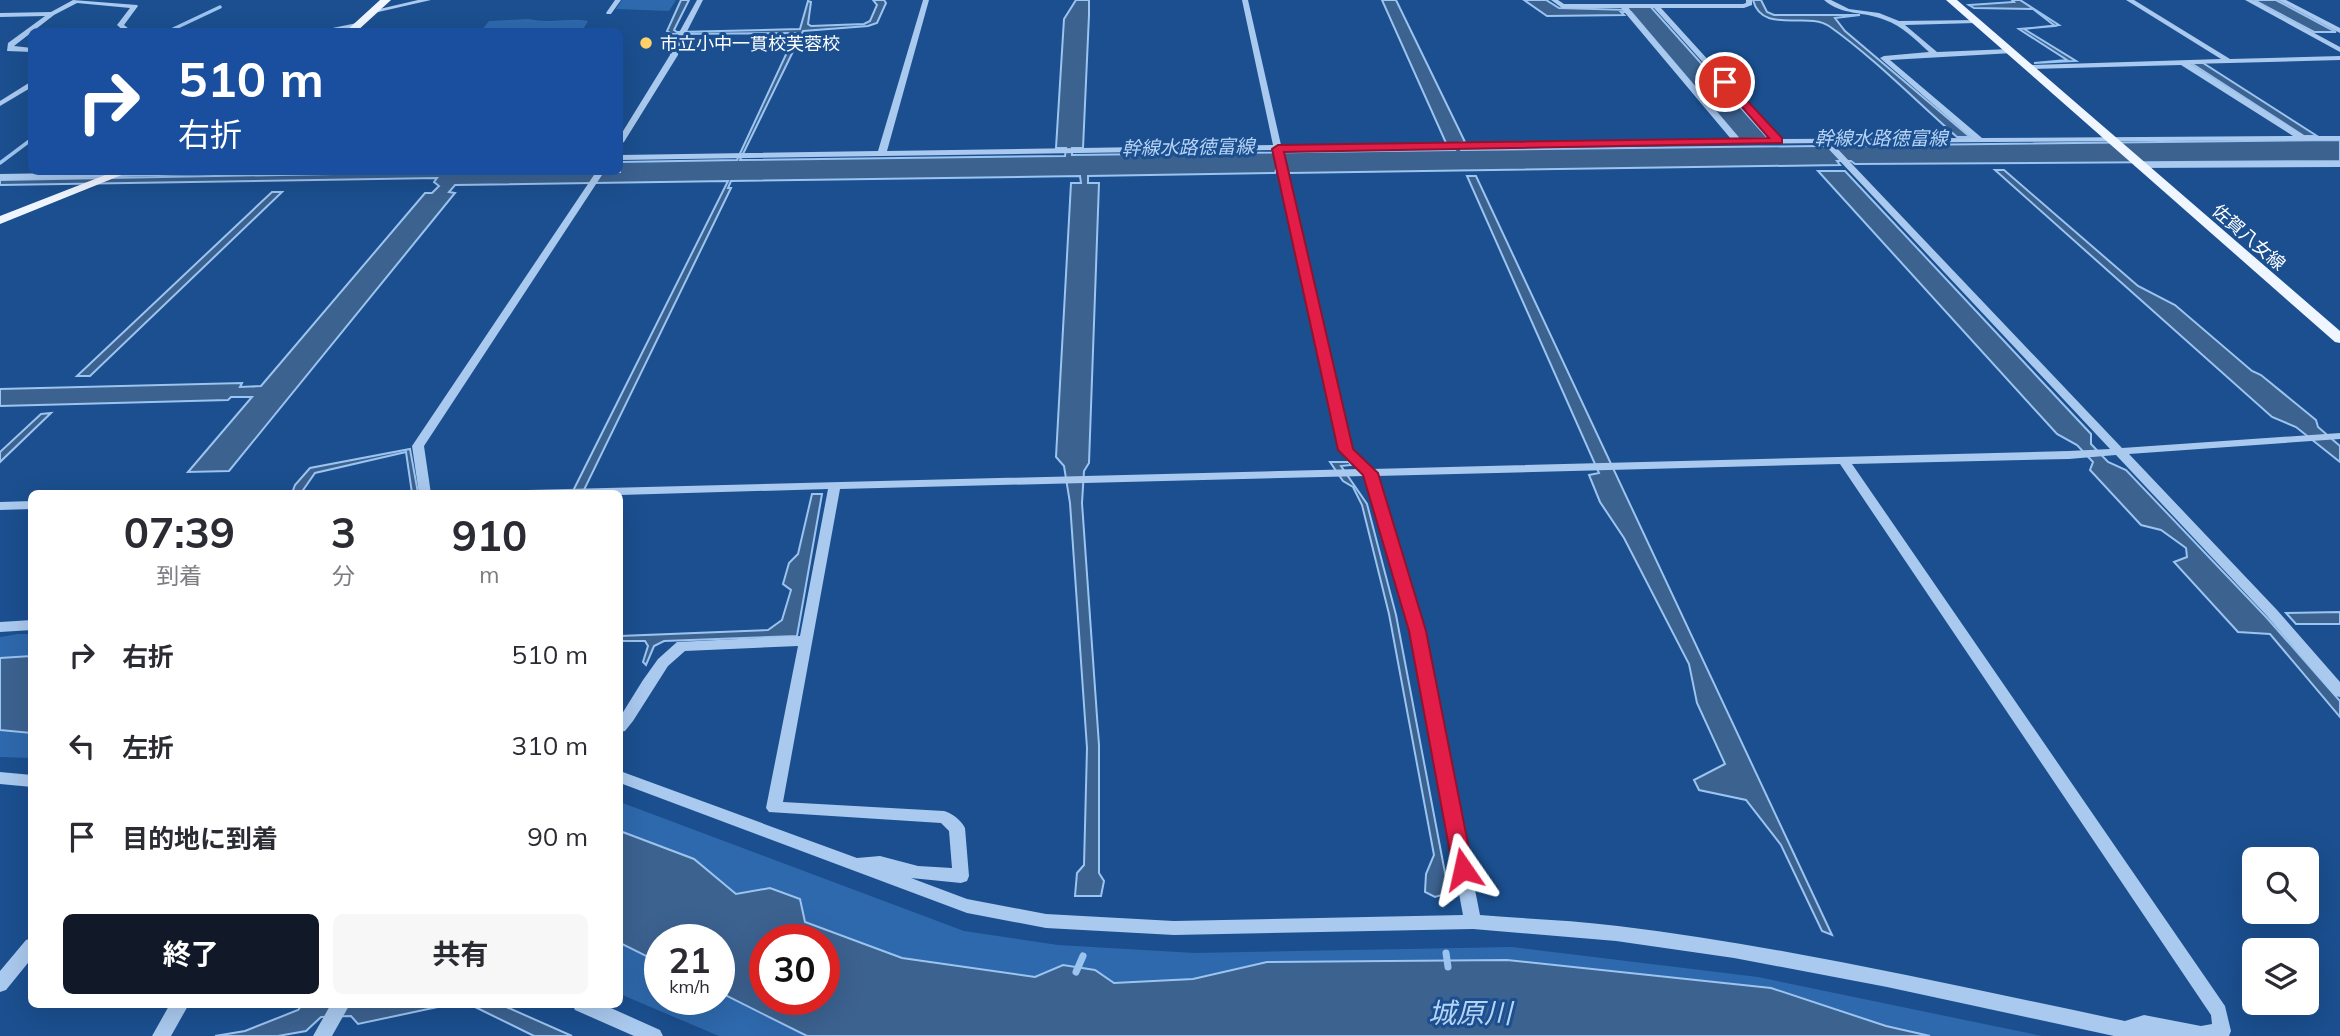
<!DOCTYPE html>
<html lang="ja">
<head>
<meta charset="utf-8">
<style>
  :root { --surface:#fff; --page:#f7f7f7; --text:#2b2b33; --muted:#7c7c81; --accent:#111827 }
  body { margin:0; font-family:Mulish,"Noto Sans JP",sans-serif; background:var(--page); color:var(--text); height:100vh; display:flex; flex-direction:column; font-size:26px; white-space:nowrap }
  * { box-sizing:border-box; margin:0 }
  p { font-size:23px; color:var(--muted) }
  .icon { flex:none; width:38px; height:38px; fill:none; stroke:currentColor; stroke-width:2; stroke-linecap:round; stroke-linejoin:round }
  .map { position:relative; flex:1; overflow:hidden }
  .panel { position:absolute; left:28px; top:490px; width:595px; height:518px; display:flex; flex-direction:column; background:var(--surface); border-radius:10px; box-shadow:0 7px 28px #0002 }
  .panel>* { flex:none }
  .hud { position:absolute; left:28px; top:28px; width:595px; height:147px; border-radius:10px; box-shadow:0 7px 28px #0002; background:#1a4fa0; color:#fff; overflow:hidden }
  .fabs { position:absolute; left:2242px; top:847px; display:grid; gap:14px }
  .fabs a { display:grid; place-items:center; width:77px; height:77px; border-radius:10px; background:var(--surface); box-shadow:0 7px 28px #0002; font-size:35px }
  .speed { position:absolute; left:644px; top:924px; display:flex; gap:14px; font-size:35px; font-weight:700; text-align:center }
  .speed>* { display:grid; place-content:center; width:91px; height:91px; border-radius:50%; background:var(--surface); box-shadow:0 7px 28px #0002; line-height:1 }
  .speed small { font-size:18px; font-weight:400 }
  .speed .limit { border:10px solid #d22; background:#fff; color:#111 }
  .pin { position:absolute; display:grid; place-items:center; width:60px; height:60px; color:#fff; margin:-30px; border:4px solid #fff; border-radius:50%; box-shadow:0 2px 7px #0007 }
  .me { position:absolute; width:77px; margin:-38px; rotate:349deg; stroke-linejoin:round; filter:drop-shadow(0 0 5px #0008) }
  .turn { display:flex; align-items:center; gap:24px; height:147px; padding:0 35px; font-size:32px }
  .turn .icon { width:91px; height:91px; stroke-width:2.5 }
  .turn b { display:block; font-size:49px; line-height:60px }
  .eta { display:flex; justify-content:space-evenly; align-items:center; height:119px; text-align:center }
  .eta b { font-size:42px; font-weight:700; line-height:49px }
  .cta { display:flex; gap:14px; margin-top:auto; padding:14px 35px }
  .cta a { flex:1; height:80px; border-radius:10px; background:var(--accent); color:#fff; font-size:28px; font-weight:700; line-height:80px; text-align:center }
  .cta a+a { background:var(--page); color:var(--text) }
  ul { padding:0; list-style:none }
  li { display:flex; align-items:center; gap:21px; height:91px; padding:0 35px }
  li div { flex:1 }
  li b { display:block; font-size:26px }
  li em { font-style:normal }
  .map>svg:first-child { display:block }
  .green { fill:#2e69ad }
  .water { fill:#3c6290; stroke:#9cc4f0; stroke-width:2; fill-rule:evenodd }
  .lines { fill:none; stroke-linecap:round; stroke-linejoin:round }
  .stream-far1 { stroke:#9cc4f0; stroke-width:3.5 }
  .stream { stroke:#9cc4f0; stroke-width:7 }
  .minor { fill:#a9c9ee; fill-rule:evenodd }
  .major { fill:#f0f6ff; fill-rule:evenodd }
  .route { fill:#e11d48; stroke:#92132f; stroke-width:2 }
  .poi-dot { fill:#ffd166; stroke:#1b4f8f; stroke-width:2.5 }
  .labels { text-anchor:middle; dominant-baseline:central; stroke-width:6; stroke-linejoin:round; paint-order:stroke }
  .far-poi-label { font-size:18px; fill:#fff; stroke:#1b4f8f; text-anchor:start }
  .far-street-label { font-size:18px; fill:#fff; stroke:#1b4f8f }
  .far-water-label { font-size:19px; font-style:italic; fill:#b5d3f5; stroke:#1b4f8f }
  .near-water-label { font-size:28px; font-style:italic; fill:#b5d3f5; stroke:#1b4f8f }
</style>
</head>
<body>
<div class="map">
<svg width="2340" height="1036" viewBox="0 0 2340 1036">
  <rect width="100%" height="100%" fill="#1b4f8f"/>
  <!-- green -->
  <g class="green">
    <polygon points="622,0 676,0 669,11 616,9"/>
    <path d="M 529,19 C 552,24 570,17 588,21 L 582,31 L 481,31 L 489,21 Z"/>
    <polygon points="18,634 31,634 31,656 0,658 0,637"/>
    <polygon points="31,714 31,758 0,757 0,717"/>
    <polygon points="620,802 964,931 1058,945 1195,953 1512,947 1758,977 2042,1036 1892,1036 1041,999 824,940 620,845"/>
    <polygon points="620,931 660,951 660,999 719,999 719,980 833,1036 719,1036 620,994"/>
  </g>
  <!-- water -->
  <g class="water">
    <polygon points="681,0 689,0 674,30 677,32 800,29 808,1 811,2 808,24 811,26 864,24 870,21 877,5 873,0 884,0 886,3 877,23 868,26 803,31 740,160 1065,156 1066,148 1056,148 1064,19 1076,0 1089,0 1089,15 1083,148 1072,148 1072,155 1455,150 1453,143 1446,143 1382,0 1396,0 1465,142 1458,143 1461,150 2340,140 2340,161 1855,164 1851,161 1837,161 1840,165 1289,173 1287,170 1276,170 1275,173 1088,176 1088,183 1099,183 1089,463 1084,471 1082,503 1099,745 1099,873 1104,881 1101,896 1075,896 1077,873 1084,865 1087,748 1070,503 1064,466 1056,457 1071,183 1081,183 1080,176 731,181 728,188 731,188 582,494 572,493 728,181 455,185 449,192 455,193 229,471 188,472 252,397 231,397 228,400 0,406 0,389 242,383 240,387 261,386 425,193 432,193 439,186 434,182 437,178 0,185 0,180 441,172 620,172 620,162 737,160 796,33 672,34 667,31"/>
    <polygon points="1524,0 1546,0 1559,8 1629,10 1627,7 1650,6 1768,138 1739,139 1631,12 1621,12 1624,15 1547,16"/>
    <path d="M 1753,0 L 1761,0 L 1767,12 L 1774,15 L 1860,15 L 1835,18 L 1845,31 L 1970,137 L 1957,137 C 1916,101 1873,57 1829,26 C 1808,11 1762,35 1753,0 Z"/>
    <polygon points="2012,0 2020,0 2059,25 2024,29 2076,61 2034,63 2067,60 2019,29 2055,26 2033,9 1974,8 1969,5 2014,2"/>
    <polygon points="2254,0 2276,0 2336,32 2314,32"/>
    <polygon points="2191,63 2203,63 2317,136 2304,136"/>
    <polygon points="1995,170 2004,170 2138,286 2175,305 2252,371 2261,375 2316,420 2318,427 2340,446 2340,462 2296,427 2272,417"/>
    <polygon points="1818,171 1845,171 2091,434 2091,444 2108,462 2126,470 2267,618 2340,701 2340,717 2270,634 2238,632 2174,562 2187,557 2186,548 2161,530 2141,525 2090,470 2093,462 2077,445 2057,434"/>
    <polygon points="1467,176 1476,176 1832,935 1822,931 1781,845 1746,800 1699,790 1694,780 1725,764 1697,703 1689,664 1624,538 1600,502 1589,475 1599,473"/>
    <polygon points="272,192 282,192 90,376 77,376"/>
    <polygon points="51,413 0,462 0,452 41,414"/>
    <polygon points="410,449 418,493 412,493 406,452 315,473 301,493 292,493 295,485 310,468"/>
    <polygon points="1330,462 1349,462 1351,465 1341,466 1367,504 1396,615 1446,878 1445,894 1435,897 1425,892 1426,874 1434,855 1389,614 1362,505 1353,487 1343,481"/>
    <polygon points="812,494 822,494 797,636 664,641 654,646 646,665 643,662 648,646 645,641 620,641 620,636 768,630 782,620 791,590 783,584 789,563 798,554"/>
    <polygon points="2340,612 2340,624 2296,624 2286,613"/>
    <polygon points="31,656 31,733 0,730 0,658"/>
    <path d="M 620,831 L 694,859 L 736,894 L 770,888 L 800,899 L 805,922 L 902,958 L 1035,977 L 1063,965 L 1095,970 L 1114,983 L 1193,979 L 1267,962 L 1507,960 L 1771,988 L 1886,1026 L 1930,1036 L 807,1036 L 719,992 L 719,940 L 660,940 L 660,963 L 620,943 ZM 765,940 L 824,940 L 824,999 L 765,999 Z"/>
    <polygon points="302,1005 447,1005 358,1024 351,1016 321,1017 306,1031 278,1036 215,1036 245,1031 298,1010"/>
    <polygon points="471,1005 502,1005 572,1036 534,1036"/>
  </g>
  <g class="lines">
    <!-- stream-far1 -->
    <g class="stream-far1">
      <polyline points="167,32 220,7"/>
      <polyline points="0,163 32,139"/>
    </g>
    <!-- stream -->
    <g class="stream">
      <polyline points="1446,953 1448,967"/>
      <polyline points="1076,972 1083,956"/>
    </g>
    <!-- minor -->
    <g class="minor">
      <polygon points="73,0 137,5 138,6 124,25 133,32 125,32 117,25 130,8 77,3 54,15 14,46 32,48 32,52 7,51 8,43 45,16 0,17 0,13 51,12"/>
      <polygon points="418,0 431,0 374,13 371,11"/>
      <polygon points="615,0 621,0 611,14 607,14 606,13"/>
      <polygon points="697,0 703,0 678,49 678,55 624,142 620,144 620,136 670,55 670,49"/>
      <path d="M 923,0 L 929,0 L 887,151 L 1273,145 L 1242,0 L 1248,0 L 1281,145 L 1731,139 L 1621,8 L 1562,8 L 1551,0 L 1558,0 L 1564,4 L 1743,4 L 1746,3 L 1746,0 L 1752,0 L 1752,5 L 1744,8 L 1661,8 L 1780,139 L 1972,138 L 1880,58 L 1884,56 L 1929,52 C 1916,40 1902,26 1885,20 C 1864,11 1842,16 1824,0 L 1831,0 L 1849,9 L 1879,13 L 1899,21 L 1978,20 L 1979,21 L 1976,23 L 1905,25 L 1937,52 L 2010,49 L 2014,51 L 2013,53 L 1890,60 L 1982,138 L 2293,136 L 2181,65 L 2029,69 L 2025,67 L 2029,65 L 2221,59 L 2126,0 L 2134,0 L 2230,59 L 2340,56 L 2340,60 L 2191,64 L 2304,136 L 2340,136 L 2340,140 L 1832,143 L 2122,448 L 2340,433 L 2340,439 L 2129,454 L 2277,610 L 2340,682 L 2340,697 L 2335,696 L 2267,616 L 2116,455 L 2069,459 L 1852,464 L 2225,1006 L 2231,1031 L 2229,1036 L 2114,1036 L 1887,987 L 1734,958 L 1616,941 L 1473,929 L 1174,935 L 1046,928 L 967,913 L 620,783 L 620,771 L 857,858 L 880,856 L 918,866 L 952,868 L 949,831 L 941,823 L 769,812 L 766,808 L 798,646 L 685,651 L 668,666 L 633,721 L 625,731 L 620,732 L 620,717 L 643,680 L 658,659 L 677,642 L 800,636 L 828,489 L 620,495 L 486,494 L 488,491 L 1359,469 L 1339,450 L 1274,150 L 620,160 L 620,155 L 878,151 ZM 1628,8 L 1654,8 L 1772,139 L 1740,139 ZM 1823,143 L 2110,449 L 2069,451 L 1372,469 L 1350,449 L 1282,150 ZM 1840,464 L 2211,1015 L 2212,1024 L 2201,1026 L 2144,1015 L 2125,1021 C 1957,986 1789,947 1618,926 C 1572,920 1526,919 1480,915 L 1424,631 L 1377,476 ZM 1365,476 L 1410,631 L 1463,915 L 1174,921 L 1046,914 L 967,899 L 911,878 L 961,883 L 967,881 L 969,876 L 965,828 C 961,820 952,813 944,811 L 783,802 L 840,489 Z"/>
      <polygon points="2245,0 2253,0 2340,47 2340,52"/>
      <polygon points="2278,0 2286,0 2340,28 2340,33"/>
      <polygon points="357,23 359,24 359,26 331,32 313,32"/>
      <polygon points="32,81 32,87 0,106 0,101"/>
      <polygon points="2340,161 2340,167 2138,168 2134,165 2138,162"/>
      <polygon points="117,172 202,172 198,175 0,180 0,174"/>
      <polygon points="596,172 604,172 424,446 431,494 419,494 412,446"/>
      <polygon points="32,501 32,509 0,510 0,502"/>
      <polygon points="32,620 32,630 0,632 0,622"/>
      <polygon points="0,772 32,775 32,787 0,784"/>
      <polygon points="32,938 32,958 6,990 0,992 0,971 26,940"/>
      <polygon points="170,1004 189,1004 171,1036 152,1036"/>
      <polygon points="331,1004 350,1004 332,1036 313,1036"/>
      <polygon points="572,1004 602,1004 660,1030 663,1036 634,1036 575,1010"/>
    </g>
    <!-- major -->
    <g class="major">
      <polygon points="380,0 391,0 356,32 345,32"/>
      <polygon points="1946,0 1957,0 2340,331 2340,343 2335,342"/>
      <polygon points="113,172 129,172 0,224 0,216"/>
    </g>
  </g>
  <!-- route -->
  <polygon class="route" points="1722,80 1728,80 1782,138 1782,143 1284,152 1353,449 1378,473 1426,631 1473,869 1470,875 1463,878 1456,875 1453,869 1409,631 1363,475 1338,450 1272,149 1278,145 1769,138 1722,84"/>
  <!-- markers -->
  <circle class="poi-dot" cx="646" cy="43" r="7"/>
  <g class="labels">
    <!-- far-poi labels -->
    <g class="far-poi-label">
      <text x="660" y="43">市立小中一貫校芙蓉校</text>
    </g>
    <!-- far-street labels -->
    <g class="far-street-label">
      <text transform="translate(2249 237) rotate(41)">佐賀八女線</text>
    </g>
    <!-- far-water labels -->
    <g class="far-water-label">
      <text x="1881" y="138">幹線水路徳富線</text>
      <text transform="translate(1188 147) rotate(-1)">幹線水路徳富線</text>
    </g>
    <!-- near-water labels -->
    <g class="near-water-label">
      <text x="1470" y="1012">城原川</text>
    </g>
  </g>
</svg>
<div class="fabs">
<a><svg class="icon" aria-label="search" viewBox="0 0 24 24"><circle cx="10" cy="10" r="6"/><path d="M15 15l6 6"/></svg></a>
<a><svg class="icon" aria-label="layers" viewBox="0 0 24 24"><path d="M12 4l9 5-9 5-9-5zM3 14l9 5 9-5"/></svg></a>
</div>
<div class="speed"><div>21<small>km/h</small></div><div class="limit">30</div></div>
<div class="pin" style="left:1725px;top:82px;background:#d93025"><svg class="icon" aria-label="arrive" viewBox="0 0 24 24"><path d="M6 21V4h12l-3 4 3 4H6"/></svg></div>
<svg class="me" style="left:1463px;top:869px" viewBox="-20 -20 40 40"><path d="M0-17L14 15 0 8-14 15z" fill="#e11d48" stroke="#fff" stroke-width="4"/></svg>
<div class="hud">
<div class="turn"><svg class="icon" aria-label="right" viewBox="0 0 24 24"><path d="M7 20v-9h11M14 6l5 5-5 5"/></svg><div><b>510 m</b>右折</div></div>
</div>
<section class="panel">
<div class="eta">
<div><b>07:39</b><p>到着</p></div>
<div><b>3</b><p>分</p></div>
<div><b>910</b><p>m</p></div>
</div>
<ul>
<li><svg class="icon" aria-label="right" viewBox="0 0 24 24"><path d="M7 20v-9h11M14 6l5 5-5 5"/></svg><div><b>右折</b></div><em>510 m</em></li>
<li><svg class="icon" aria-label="left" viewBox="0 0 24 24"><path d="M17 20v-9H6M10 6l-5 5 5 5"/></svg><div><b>左折</b></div><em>310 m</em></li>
<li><svg class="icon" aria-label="arrive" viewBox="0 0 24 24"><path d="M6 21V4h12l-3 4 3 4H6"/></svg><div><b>目的地に到着</b></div><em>90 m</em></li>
</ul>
<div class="cta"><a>終了</a><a>共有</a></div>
</section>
</div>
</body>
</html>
